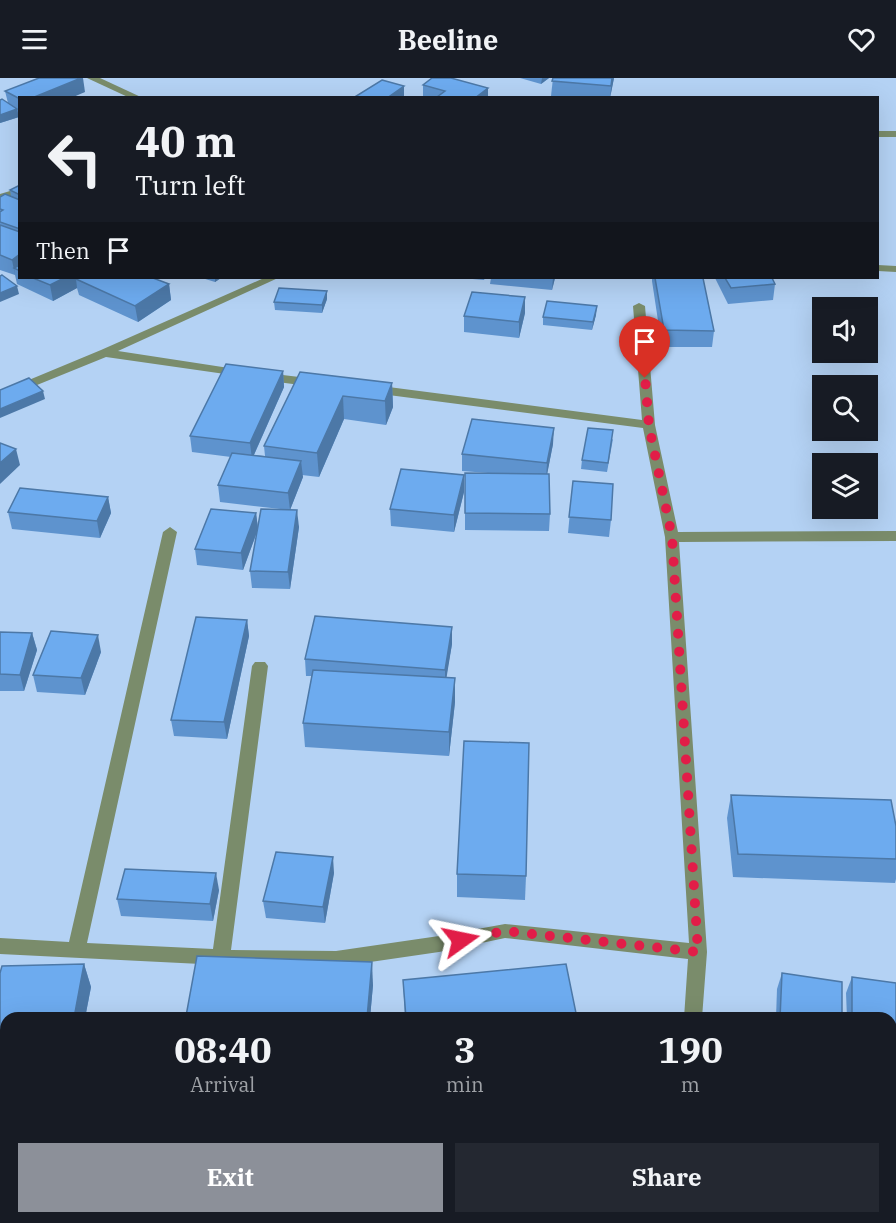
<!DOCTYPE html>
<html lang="en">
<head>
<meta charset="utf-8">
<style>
  :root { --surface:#171b24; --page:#242831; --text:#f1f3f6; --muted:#9ea1a6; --accent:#8c9099 }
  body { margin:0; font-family:"IBM Plex Serif",serif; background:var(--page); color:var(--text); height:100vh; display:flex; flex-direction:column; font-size:22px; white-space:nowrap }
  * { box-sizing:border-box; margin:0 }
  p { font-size:20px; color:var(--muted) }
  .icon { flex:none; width:33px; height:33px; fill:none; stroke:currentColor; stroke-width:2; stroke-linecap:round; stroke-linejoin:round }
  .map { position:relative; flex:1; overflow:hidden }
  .sheet { position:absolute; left:0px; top:934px; width:897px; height:212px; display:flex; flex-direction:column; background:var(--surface); border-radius:18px 18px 0 0; box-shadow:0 6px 24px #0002 }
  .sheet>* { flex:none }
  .banner { position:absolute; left:18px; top:18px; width:861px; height:183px; border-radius:0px; box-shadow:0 6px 24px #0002; background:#171b24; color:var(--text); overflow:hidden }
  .fabs { position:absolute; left:812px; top:219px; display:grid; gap:12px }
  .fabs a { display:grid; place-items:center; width:66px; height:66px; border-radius:0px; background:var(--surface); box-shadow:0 6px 24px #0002; font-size:30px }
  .pin { position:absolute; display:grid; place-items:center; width:51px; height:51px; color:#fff; margin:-62px -26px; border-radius:50% 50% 50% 0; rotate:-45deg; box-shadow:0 0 6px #0007 }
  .pin .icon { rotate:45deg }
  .me { position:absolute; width:66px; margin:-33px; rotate:78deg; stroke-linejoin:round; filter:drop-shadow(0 0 4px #0008) }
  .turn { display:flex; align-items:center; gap:21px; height:126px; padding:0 18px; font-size:27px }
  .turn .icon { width:78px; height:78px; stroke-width:2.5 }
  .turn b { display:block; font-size:42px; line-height:51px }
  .then { display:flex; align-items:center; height:57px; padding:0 18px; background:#0003; gap:12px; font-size:22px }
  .eta { display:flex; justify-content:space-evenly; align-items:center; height:102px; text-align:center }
  .eta b { font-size:36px; font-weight:700; line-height:42px }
  .button { display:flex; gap:12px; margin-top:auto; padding:12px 18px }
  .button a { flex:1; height:69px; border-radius:0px; background:var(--accent); color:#fff; font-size:24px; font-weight:700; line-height:69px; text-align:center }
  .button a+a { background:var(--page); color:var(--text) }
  header { display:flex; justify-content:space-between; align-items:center; height:78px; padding:0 18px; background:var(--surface); font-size:27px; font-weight:700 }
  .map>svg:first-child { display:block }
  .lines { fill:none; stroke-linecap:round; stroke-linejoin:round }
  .minor { fill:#7a8c6b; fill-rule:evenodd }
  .wall { fill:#5e93ce }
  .shaded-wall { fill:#4c78a7 }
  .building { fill:#6dabef; stroke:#4c78a7; stroke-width:1.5 }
  .route { stroke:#e11d48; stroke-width:10; stroke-dasharray:0 18 }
</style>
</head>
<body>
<header><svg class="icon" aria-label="menu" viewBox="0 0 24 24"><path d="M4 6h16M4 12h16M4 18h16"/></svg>Beeline<svg class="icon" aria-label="heart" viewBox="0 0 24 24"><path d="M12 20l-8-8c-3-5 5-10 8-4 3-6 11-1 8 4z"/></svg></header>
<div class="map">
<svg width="896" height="1145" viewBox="0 0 896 1145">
  <rect width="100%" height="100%" fill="#b4d2f4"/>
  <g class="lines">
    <!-- minor -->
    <g class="minor">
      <polygon points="87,0 100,0 143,20 130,20"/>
      <rect x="878" y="53" width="18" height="6"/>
      <polygon points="20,110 20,117 0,123 0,116"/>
      <polygon points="878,187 896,188 896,194 878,193"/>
      <polygon points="264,200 278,200 118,273 242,292 246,293 246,299 106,279 0,322 0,314 101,272"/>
      <polygon points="639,225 645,228 655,347 678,454 896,453 896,463 679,464 707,874 702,940 684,940 688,881 505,860 439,874 336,889 221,887 0,876 0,860 69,864 163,454 170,449 177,454 87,865 213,871 252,588 255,584 265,584 268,588 231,872 336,873 439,858 505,846 689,865 665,459 643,350 373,315 367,311 373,307 642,342 633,228"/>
      <polygon points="266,295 316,301 322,305 316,309 262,302 260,299 262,296"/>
      <rect x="673" y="1140" width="20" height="5"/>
    </g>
  </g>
  <!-- wall -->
  <g class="wall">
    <polygon points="520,0 549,0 541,6"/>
    <polygon points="553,0 614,0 610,20 574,20 551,18"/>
    <polygon points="423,7 488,20 423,20"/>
    <polygon points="5,13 85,14 20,20 20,34 18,33 19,39 0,45 0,22 8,25"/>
    <polygon points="20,107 20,200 153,200 169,206 171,222 138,244 79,217 77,210 53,223 17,206 15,197 0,192 0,119 11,119 10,112"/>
    <polygon points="202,200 221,200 215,204"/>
    <polygon points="461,200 485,200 484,202"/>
    <polygon points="491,200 555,200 552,212 490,206"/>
    <polygon points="652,200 703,200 714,253 712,269 662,269 652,203"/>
    <polygon points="715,200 772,200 775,206 773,222 728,226"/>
    <polygon points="327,221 322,235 275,232 274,224"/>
    <polygon points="525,235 519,260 464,254 464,238"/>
    <polygon points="596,237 592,252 543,247 543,239"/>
    <polygon points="283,293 284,309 254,377 265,378 264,368 300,294 392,305 393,329 386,347 344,341 319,399 302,397 303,399 290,432 299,449 290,511 252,510 250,493 257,454 243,492 197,487 195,471 256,435 258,450 289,432 220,424 218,407 231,379 192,374 190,358"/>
    <polygon points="613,361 607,394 581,391 582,382"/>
    <polygon points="553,366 547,396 550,436 549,453 465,452 465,395 488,395 462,393 462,376"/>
    <polygon points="464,397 464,414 454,454 391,448 390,431"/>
    <polygon points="573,403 611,442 609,459 568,455"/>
    <polygon points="108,419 111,435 100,460 12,451 8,434"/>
    <polygon points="247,542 249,558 227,661 174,658 171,642"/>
    <polygon points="452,549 452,566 446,599 455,624 449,678 305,669 303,645 312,598 306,598 305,581"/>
    <polygon points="0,554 32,555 37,572 24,613 0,613"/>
    <polygon points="101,574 85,617 37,614 33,597"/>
    <polygon points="731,717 896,748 896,801 895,805 733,799 727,740"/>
    <polygon points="334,795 325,845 266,840 263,823"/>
    <polygon points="457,796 526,798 525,822 457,819"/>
    <polygon points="219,812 213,843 121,838 117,821"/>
    <polygon points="84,886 91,909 85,940 6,940 6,1076 0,1076 0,895"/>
    <polygon points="782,895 842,940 776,940 777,911"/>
    <polygon points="852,899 896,905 896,1027 891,1026 891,940 847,940 846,915"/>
    <polygon points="403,902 577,940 405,940"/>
    <polygon points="373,907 370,940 186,940 186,938"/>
    <polygon points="891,1030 896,1031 896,1136 891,1135"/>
  </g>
  <!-- shaded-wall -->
  <g class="shaded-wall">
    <polygon points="81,0 83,0 85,14 71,20 32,20"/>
    <polygon points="542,0 549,0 541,6"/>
    <polygon points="612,0 614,0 610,20"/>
    <polygon points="404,8 404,20 387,20"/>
    <polygon points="488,10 488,20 475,20"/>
    <polygon points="17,31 19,39 0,45 0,37"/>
    <polygon points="20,176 20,193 14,190 15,197 12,182"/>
    <polygon points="64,200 90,200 76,201 77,210 53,223 50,207"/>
    <polygon points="215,200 221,200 215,204"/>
    <polygon points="553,200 555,200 552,212"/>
    <polygon points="169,206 171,222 138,244 135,228"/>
    <polygon points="17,208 19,216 0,224 0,215"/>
    <polygon points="327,213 327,221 322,235 322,227"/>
    <polygon points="525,219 525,235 519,260 519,244"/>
    <polygon points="597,228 596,237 592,252 593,244"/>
    <polygon points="283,293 284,309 252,381 250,365"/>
    <polygon points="392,305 393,329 386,347 385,323"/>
    <polygon points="43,313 45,321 0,340 0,331"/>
    <polygon points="343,318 344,341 319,399 317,375"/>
    <polygon points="554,350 553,366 546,402 547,385"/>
    <polygon points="16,371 20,387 0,406 0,385"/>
    <polygon points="301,383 303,399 290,432 288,415"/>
    <polygon points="464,397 464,414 454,454 454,437"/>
    <polygon points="108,419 111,435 100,460 97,443"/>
    <polygon points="297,432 299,449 290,511 288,494"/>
    <polygon points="256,435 258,451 243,492 241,475"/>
    <polygon points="247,542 249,558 227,661 224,644"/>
    <polygon points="452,549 452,566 445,609 445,592"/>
    <polygon points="32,555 37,572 24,613 20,597"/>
    <polygon points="98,557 101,574 85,617 81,600"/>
    <polygon points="455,600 455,624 449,678 449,654"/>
    <polygon points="333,779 334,795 325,845 323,829"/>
    <polygon points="216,795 219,812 213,843 210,826"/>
    <polygon points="372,884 373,907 370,940 367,940"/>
    <polygon points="84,886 91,909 85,940 74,940"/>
  </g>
  <!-- building -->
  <g class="building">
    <polygon points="39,0 81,0 32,20 20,20 20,21 5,13"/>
    <polygon points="432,0 451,0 488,10 475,20 440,20 437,19 445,13 423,7"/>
    <polygon points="553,0 612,0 611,8 552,3"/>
    <polygon points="382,2 404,8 387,20 353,20"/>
    <polygon points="2,21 17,31 0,37 0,22"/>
    <polygon points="20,107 20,117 10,112"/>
    <polygon points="5,116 20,122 20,151 0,144 0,134 3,132 0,131 0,119"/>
    <polygon points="0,147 20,154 20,176 12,182 0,177"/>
    <polygon points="20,187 20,193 14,190"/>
    <polygon points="2,197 17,208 0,215 0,198"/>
    <polygon points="33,200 64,200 50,207"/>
    <polygon points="79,200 153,200 169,206 135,228 76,201"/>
    <polygon points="655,200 703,200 714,253 664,252"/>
    <polygon points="725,200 772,200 775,206 731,210"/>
    <polygon points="279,210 327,213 322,227 274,224"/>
    <polygon points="472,214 525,219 519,244 464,238"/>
    <polygon points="547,223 597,228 593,244 543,239"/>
    <polygon points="226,286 283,293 250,365 190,358"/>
    <polygon points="300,294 392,305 385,323 343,318 317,375 264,368"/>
    <polygon points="29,300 43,313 0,331 0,312"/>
    <polygon points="472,341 554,350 547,385 462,376"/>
    <polygon points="588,350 613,352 608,385 582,382"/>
    <polygon points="0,365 16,371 0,385"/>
    <polygon points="232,375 301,383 288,415 218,407"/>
    <polygon points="401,391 464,397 454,437 390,431"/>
    <polygon points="465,395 549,396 550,436 465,435"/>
    <polygon points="573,403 613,406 611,442 569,439"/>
    <polygon points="20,410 108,419 97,443 8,434"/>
    <polygon points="211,431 256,435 241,475 195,471"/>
    <polygon points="261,431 297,432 288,494 250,493"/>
    <polygon points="315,538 452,549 445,592 305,581"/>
    <polygon points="196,539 247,542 224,644 171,642"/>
    <polygon points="51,553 98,557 81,600 33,597"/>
    <polygon points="0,554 32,555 20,597 0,596"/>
    <polygon points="313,592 455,600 449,654 303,645"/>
    <polygon points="464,663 529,665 526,798 457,796"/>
    <polygon points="731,717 891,722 896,748 896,781 738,776"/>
    <polygon points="276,774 333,779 323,829 263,823"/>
    <polygon points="125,791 216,795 210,826 117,821"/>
    <polygon points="197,878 372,884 367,940 240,940 186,938"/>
    <polygon points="84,886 74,940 6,940 6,1054 0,1054 0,895 2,888"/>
    <polygon points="566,886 577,940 406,940 403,902"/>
    <polygon points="782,895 842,904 842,940 780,940"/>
    <polygon points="852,899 896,905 896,1011 891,1010 891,940 852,940"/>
    <polygon points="891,1030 896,1031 896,1114 891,1113"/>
  </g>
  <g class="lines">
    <!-- route -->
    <polyline class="route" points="461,862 505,853 698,874 672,459 649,348 645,300"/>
  </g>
</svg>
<div class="fabs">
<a><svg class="icon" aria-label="sound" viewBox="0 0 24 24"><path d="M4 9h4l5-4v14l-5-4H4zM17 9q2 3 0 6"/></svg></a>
<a><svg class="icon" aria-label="search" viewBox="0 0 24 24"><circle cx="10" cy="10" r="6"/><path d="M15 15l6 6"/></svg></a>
<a><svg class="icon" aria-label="layers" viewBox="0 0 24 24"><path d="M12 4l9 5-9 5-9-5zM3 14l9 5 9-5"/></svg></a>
</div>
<div class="pin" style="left:645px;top:300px;background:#d93025"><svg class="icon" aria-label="arrive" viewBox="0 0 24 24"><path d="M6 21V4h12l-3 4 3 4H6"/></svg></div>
<svg class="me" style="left:461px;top:862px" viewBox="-20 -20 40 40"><path d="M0-17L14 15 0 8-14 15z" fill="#e11d48" stroke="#fff" stroke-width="4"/></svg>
<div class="banner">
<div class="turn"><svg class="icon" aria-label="left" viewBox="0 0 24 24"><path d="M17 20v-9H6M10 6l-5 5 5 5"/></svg><div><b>40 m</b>Turn left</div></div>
<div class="then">Then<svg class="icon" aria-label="arrive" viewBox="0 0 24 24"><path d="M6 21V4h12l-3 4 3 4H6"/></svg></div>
</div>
<section class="sheet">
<div class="eta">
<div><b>08:40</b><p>Arrival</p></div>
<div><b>3</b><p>min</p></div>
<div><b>190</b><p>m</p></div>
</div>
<div class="button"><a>Exit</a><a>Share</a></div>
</section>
</div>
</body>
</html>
